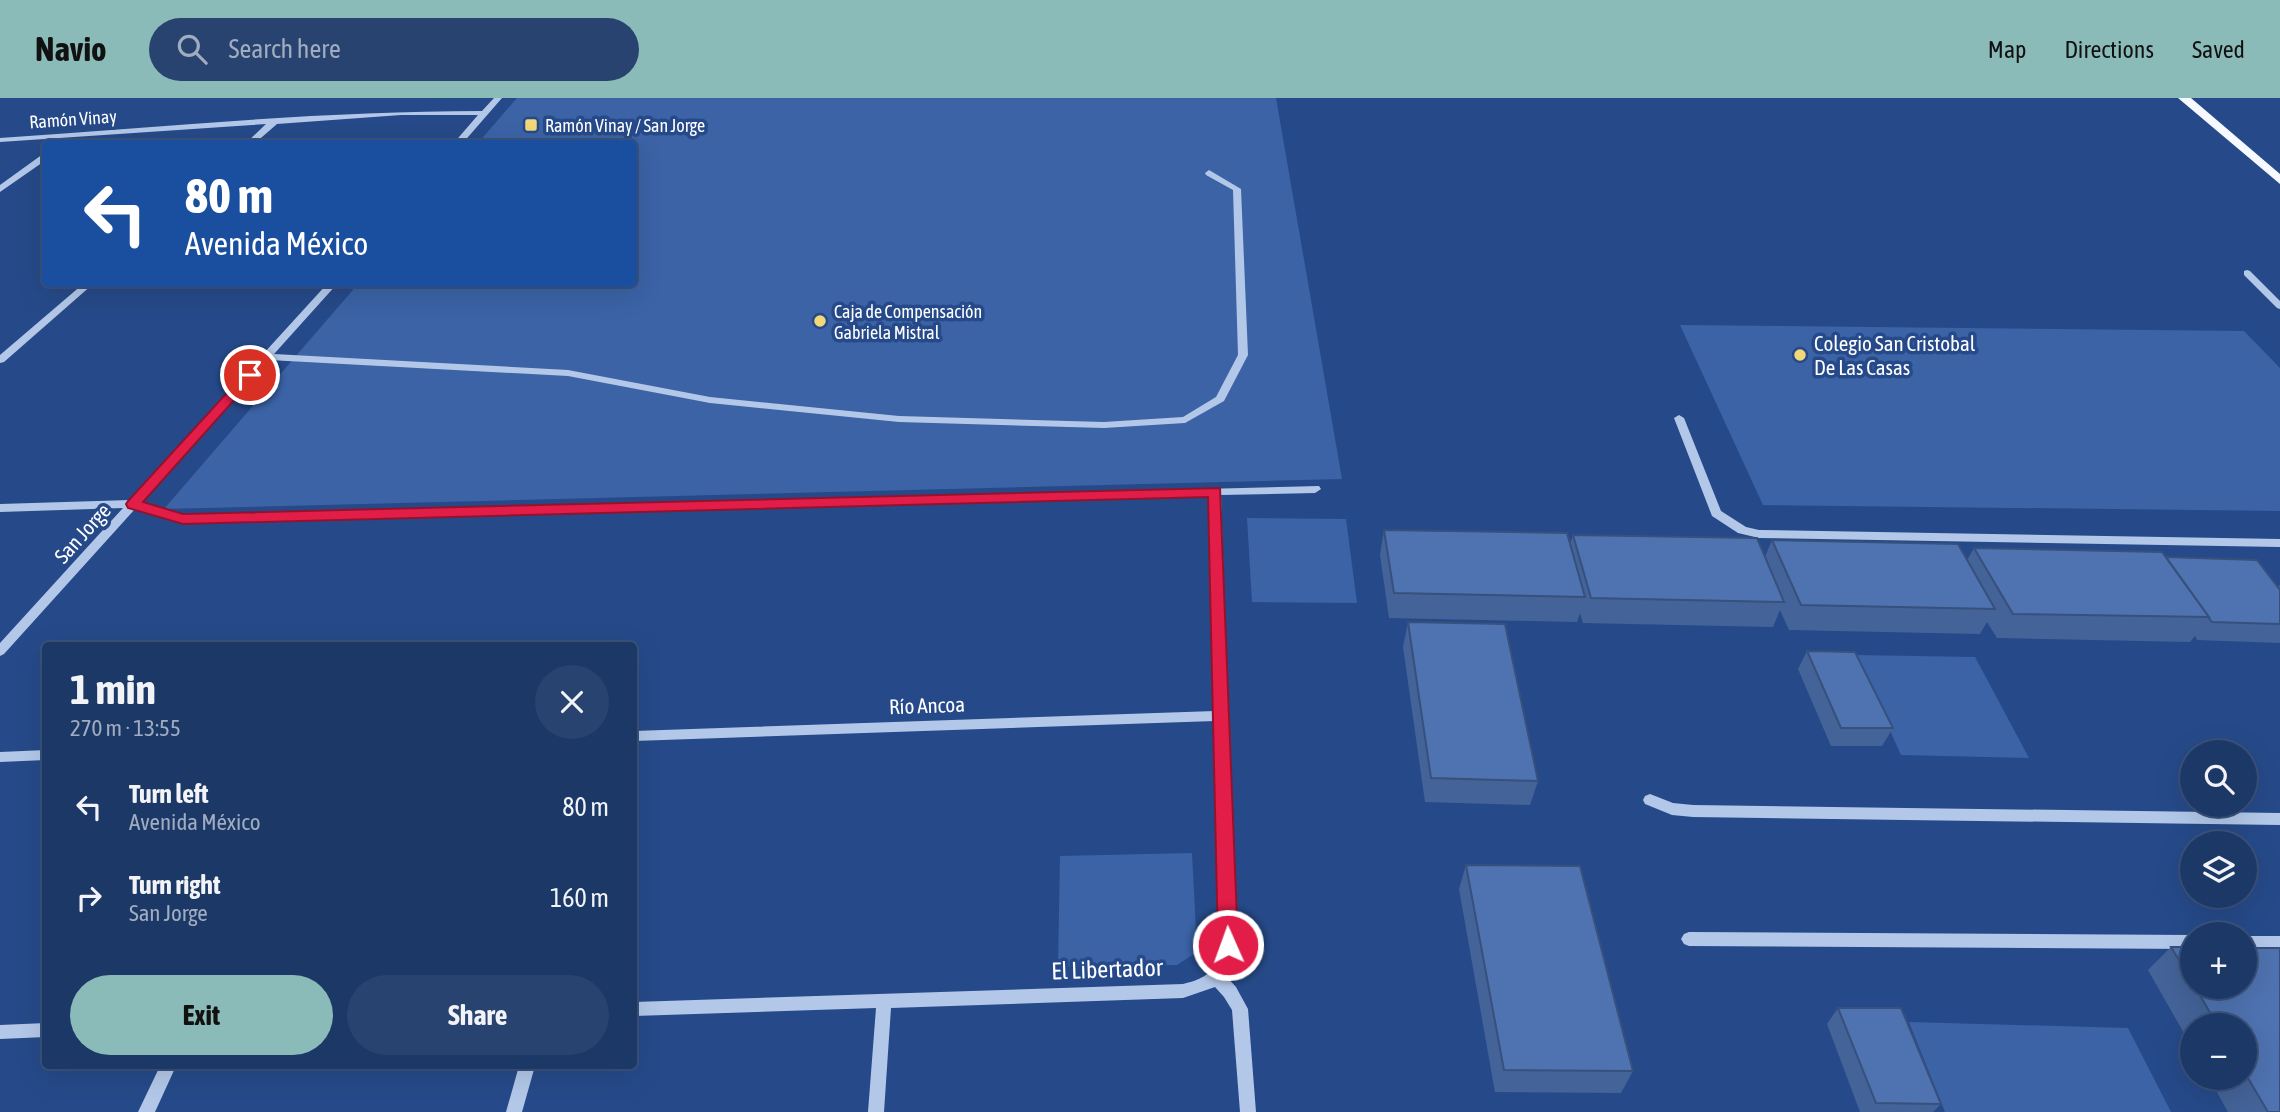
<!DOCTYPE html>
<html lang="en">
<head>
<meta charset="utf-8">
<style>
  :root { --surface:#1c3867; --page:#294370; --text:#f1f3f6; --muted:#a0acc0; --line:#3a527b; --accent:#8bbbb9 }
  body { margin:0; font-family:"Asap Condensed",sans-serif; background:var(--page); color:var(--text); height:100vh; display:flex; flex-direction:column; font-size:26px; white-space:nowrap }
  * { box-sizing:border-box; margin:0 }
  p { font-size:23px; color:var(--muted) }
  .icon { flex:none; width:38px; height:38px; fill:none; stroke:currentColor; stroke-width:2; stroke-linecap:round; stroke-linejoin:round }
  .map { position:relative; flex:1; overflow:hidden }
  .panel { position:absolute; left:42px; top:544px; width:595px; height:427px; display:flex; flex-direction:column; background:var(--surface); border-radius:7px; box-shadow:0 7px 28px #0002,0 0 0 2px var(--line) }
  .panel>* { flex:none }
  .hud { position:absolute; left:42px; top:42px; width:595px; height:147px; border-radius:7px; box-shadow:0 7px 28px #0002,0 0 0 2px var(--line); background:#1a4fa0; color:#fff; overflow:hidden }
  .fabs { position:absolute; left:2180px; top:642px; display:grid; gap:14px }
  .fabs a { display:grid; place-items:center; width:77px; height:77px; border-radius:50%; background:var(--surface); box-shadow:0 7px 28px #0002,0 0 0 2px var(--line); font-size:35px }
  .pin { position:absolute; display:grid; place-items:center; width:60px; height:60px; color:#fff; margin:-30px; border:4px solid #fff; border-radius:50%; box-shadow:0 2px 7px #0007 }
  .me { position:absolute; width:77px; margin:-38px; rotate:358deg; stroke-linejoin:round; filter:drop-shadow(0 0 5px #0008) }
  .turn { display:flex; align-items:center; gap:24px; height:147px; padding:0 28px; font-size:32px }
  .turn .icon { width:91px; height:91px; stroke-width:2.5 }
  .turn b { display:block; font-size:49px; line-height:60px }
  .round { display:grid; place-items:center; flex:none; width:74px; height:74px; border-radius:37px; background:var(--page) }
  .head { display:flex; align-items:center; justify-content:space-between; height:119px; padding:0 28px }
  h1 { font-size:42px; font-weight:700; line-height:52px }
  .action { display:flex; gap:14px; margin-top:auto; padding:14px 28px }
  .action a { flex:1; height:80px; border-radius:42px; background:var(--accent); color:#111; font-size:28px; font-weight:700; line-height:80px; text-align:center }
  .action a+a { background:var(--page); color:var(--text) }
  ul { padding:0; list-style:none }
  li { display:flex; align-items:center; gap:21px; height:91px; padding:0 28px }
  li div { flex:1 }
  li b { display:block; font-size:26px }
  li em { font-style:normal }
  header { display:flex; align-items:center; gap:42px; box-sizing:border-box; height:98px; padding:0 35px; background:var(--accent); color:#111 }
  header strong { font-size:33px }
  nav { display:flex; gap:38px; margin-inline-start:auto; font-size:24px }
  .search { width:490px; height:63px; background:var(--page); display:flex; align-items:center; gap:18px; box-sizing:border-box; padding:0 24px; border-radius:38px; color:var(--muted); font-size:26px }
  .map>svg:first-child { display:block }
  .green { fill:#3b63a6 }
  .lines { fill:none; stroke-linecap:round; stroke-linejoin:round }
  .minor { fill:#b3c8e9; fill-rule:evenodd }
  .major { fill:#f6f9fe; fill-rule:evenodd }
  .wall { fill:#446398 }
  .building { fill:#4f73b1; stroke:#37507c; stroke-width:2 }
  .route { fill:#e11d48; stroke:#92132f; stroke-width:2 }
  .poi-dot { fill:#f2d878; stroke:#264a89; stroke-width:2.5 }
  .labels { text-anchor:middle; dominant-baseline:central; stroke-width:7; stroke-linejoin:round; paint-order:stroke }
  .far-street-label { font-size:18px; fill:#fff; stroke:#264a89 }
  .far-poi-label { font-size:18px; fill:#fff; stroke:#264a89; text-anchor:start }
  .poi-label { font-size:21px; fill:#fff; stroke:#264a89; text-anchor:start }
  .street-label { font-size:21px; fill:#fff; stroke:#264a89 }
  .near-street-label { font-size:24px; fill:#fff; stroke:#264a89 }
</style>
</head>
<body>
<header>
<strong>Navio</strong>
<div class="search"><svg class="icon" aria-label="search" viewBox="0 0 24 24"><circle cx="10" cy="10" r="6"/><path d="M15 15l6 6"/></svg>Search here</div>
<nav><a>Map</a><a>Directions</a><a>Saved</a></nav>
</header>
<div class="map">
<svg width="2280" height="1014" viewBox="0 0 2280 1014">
  <rect width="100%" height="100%" fill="#264a89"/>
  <!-- green -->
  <g class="green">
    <polygon points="517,0 1276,0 1342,381 164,411 358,186 634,186 634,46 478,45"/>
    <polygon points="1680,227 2244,233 2280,270 2280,413 1763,407"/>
    <polygon points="1247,420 1346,421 1357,505 1252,504"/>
    <polygon points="1856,557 1975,559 2029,660 1901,657"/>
    <polygon points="1192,755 1197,854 1177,867 1058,869 1060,758"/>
    <polygon points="1909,924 2128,930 2171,1014 1945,1014"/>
  </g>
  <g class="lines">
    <!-- minor -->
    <g class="minor">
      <path d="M 494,0 L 502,0 L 462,46 L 453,46 L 478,17 L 401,17 L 277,26 L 254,46 L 245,46 L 266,26 L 0,44 L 0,40 C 161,29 322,13 482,13 Z"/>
      <polygon points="43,56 46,56 46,62 0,94 0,87"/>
      <path d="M 1209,72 L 1241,91 L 1248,257 L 1224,303 L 1185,325 L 1104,330 L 899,324 L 710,305 L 568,278 L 269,262 L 141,405 L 183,417 L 1319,388 L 1321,391 L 1315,395 L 1221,397 L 1236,847 L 1231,866 L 1226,878 L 1236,889 L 1248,911 L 1256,1014 L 1240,1014 L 1232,912 L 1224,899 L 1215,889 L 1183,900 L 891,910 L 884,1014 L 868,1014 L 876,910 L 634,918 L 634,904 L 1183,886 C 1208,880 1216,873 1220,847 L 1215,623 L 634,643 L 634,633 L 1215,613 L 1209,397 L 183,425 L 135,411 L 4,556 L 0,558 L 0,545 L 123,410 L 0,414 L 0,406 L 130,402 L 327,186 L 337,186 L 274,256 L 568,272 L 710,299 L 899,318 L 1104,324 L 1183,319 L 1216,299 L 1238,257 L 1233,92 L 1206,77 L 1205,75 Z"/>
      <polygon points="2247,172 2250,173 2280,203 2280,211 2277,210 2244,177 2244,173"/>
      <polygon points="83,186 93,186 4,264 0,265 0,257"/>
      <polygon points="1679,317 1684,320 1721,413 1746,429 1759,432 2280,441 2280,449 1759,440 1738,435 1712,418 1674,320"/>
      <polygon points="46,652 46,662 0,664 0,654"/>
      <polygon points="1650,696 1673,705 1693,707 2280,715 2280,727 1693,719 1672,717 1645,706 1643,702 1645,698"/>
      <polygon points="1689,834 2193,837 2193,851 1689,848 1684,846 1681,841 1684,836"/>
      <rect x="2245" y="838" width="35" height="14"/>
      <polygon points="46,925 46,939 0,941 0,927"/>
      <polygon points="160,968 176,968 155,1014 138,1014"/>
      <polygon points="519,968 535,968 522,1014 506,1014"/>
    </g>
    <!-- major -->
    <polygon class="major" points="2178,0 2191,0 2280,76 2280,86"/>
  </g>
  <!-- wall -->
  <g class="wall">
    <polygon points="1384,432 1570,446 1573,437 1765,459 1772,442 1967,462 1974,450 2166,460 2278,489 2280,487 2280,545 2197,542 2195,538 2190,544 1997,540 1987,524 1980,536 1789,532 1780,512 1773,529 1583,525 1580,515 1577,524 1389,520 1380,457"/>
    <polygon points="1408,524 1538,683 1530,707 1425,704 1403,549"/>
    <polygon points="1807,553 1893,630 1882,648 1831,648 1798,571"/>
    <polygon points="1466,767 1633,973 1621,995 1495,994 1459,791"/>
    <polygon points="2171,849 2193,849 2193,889 2245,889 2280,1014 2228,1014 2209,980 2245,980 2245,928 2193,928 2193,951 2148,872"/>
    <polygon points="1838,910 1941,1006 1933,1014 1860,1014 1827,926"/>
  </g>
  <!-- building -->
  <g class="building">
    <polygon points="1384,432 1567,435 1585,499 1394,495"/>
    <polygon points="1573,437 1757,440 1784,504 1591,500"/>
    <polygon points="1772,442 1958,446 1995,511 1801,507"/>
    <polygon points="1974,450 2162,454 2209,519 2013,516"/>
    <polygon points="2166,459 2257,462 2280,492 2280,526 2212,524 2208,519 2209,519"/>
    <polygon points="1408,524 1505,526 1538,683 1431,680"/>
    <polygon points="1807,553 1855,554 1893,630 1841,630"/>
    <polygon points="1466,767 1580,768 1633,973 1504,972"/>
    <polygon points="2171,849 2193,849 2193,885"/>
    <polygon points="2245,850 2280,850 2280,1014 2268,1014 2245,975 2245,928 2218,928 2195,889 2245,889"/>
    <polygon points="1838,910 1901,910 1941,1006 1876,1005"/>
  </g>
  <!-- route -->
  <polygon class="route" points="250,273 256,277 254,280 143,404 183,416 1220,390 1238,847 1235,853 1228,856 1221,853 1218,847 1208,399 183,426 128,410 126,406 128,403 245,275"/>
  <!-- markers -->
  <g class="poi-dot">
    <rect x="524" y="20" width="14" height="14" rx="3.5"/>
    <circle cx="820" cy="223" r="7"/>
    <circle cx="1800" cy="257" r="7"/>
  </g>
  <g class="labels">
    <!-- far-street labels -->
    <g class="far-street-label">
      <text transform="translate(73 21) rotate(-4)">Ramón Vinay</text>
    </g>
    <!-- far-poi labels -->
    <g class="far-poi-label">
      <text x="545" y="27">Ramón Vinay / San Jorge</text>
      <text x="834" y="213">Caja de Compensación<tspan x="834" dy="21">Gabriela Mistral</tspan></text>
    </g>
    <!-- poi labels -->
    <g class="poi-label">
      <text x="1814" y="245">Colegio San Cristobal<tspan x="1814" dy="24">De Las Casas</tspan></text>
    </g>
    <!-- street labels -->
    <g class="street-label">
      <text transform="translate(82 435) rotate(-48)">San Jorge</text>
      <text transform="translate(927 607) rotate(-2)">Río Ancoa</text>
    </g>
    <!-- near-street labels -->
    <g class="near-street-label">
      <text transform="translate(1107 871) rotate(-2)">El Libertador</text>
    </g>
  </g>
</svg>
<div class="fabs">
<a><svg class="icon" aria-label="search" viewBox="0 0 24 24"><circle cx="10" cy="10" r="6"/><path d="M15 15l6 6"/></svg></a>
<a><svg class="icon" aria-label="layers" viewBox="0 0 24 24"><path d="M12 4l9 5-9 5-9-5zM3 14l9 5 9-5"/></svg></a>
<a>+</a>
<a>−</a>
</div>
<div class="pin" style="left:250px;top:277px;background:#d93025"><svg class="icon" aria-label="arrive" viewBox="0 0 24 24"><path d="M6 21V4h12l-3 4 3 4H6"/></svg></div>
<svg class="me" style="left:1228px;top:847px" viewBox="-20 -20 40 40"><circle r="17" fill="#e11d48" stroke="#fff" stroke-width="3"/><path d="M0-11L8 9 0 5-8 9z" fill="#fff"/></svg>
<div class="hud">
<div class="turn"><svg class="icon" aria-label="left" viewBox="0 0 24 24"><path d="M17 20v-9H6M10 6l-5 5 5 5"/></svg><div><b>80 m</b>Avenida México</div></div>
</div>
<section class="panel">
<div class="head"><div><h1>1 min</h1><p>270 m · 13:55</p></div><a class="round"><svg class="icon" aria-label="close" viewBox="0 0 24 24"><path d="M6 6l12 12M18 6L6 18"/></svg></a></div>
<ul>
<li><svg class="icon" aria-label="left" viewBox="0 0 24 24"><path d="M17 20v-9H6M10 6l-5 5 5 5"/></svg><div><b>Turn left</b><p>Avenida México</p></div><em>80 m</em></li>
<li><svg class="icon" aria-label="right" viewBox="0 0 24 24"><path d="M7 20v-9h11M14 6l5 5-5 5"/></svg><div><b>Turn right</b><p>San Jorge</p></div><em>160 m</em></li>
</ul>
<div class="action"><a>Exit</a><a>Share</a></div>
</section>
</div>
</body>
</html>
